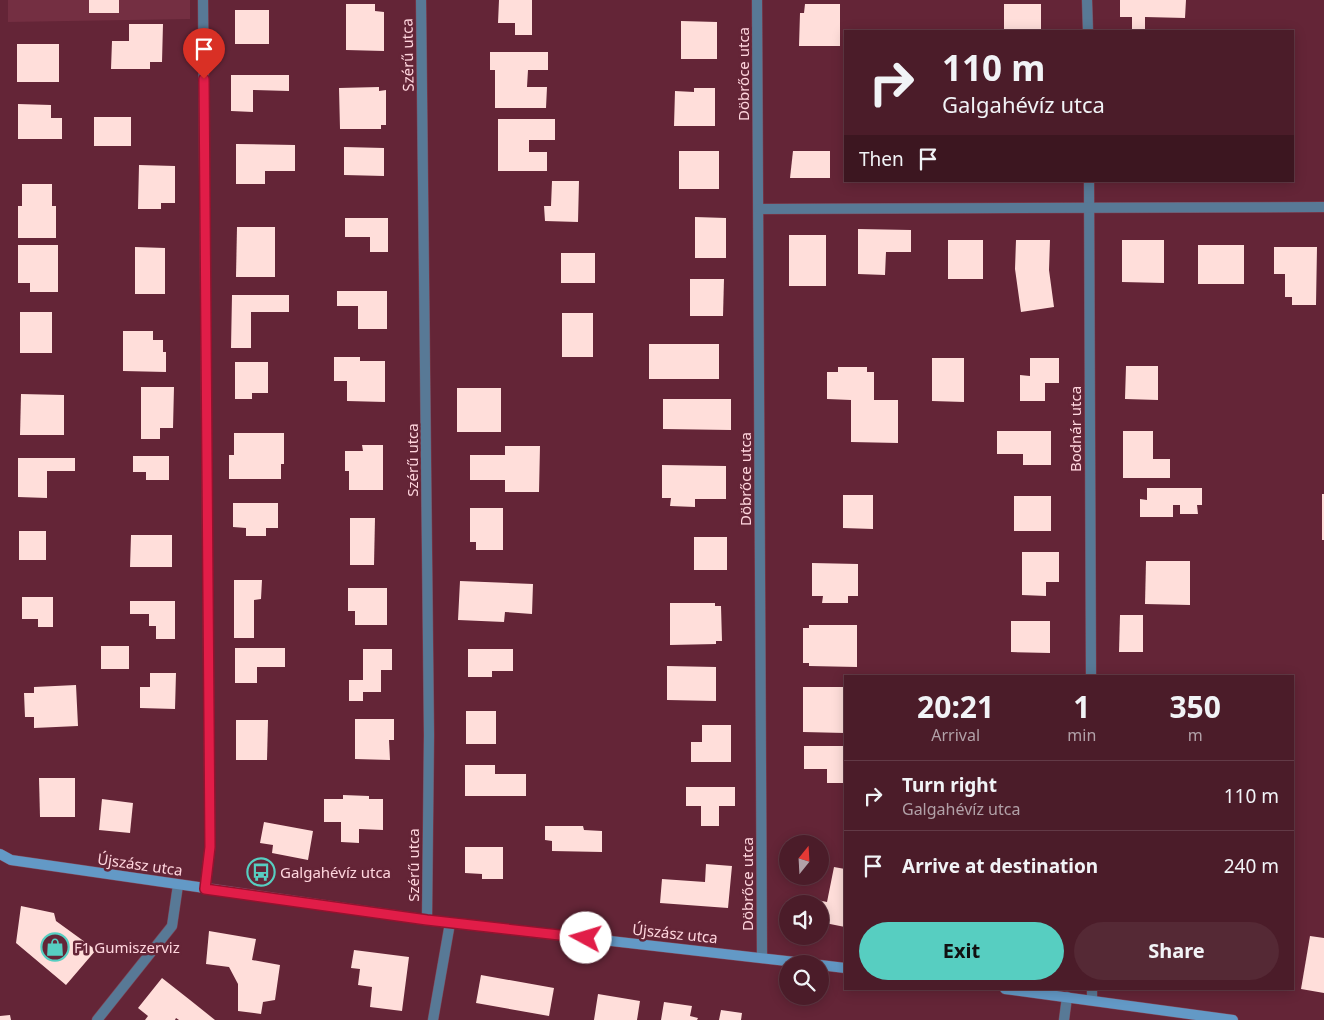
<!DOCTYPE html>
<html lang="en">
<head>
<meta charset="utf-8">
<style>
  :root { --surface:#4b1c29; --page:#552935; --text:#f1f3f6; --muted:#b2a1a8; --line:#623a46; --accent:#57cec1 }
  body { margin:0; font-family:"Noto Sans",sans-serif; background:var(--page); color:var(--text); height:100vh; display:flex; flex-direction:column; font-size:19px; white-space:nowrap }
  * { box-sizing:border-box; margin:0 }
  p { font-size:16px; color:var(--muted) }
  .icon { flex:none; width:28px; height:28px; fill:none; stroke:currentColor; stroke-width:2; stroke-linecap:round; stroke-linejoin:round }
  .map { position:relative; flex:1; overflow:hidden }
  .details { position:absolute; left:844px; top:675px; width:450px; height:315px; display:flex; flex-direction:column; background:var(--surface); border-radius:0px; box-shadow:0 2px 12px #0003,0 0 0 1px var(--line) }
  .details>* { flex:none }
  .guide { position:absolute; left:844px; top:30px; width:450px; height:152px; border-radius:0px; box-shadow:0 2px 12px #0003,0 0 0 1px var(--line); background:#4b1c29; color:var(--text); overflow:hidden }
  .needle { width:32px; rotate:18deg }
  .buttons { position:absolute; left:779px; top:835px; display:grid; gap:10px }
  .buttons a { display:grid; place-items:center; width:50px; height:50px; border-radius:50%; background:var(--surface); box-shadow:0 2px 12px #0003,0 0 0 1px var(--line); font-size:25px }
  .pin { position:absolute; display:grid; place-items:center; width:42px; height:42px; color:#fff; margin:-51px -21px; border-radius:50% 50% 50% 0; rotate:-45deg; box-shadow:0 0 5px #0007 }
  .pin .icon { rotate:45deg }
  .me { position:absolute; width:55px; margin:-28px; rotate:276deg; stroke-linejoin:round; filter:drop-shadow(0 0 4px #0008) }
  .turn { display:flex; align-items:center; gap:18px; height:105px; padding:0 15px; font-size:22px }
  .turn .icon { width:65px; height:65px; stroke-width:2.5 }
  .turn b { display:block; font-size:35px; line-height:42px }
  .then { display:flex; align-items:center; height:48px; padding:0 15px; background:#0003; gap:10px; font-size:19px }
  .eta { display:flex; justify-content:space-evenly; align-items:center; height:85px; text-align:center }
  .eta b { font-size:30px; font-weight:700; line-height:35px }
  .button { display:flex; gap:10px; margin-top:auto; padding:10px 15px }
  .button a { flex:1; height:58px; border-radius:30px; background:var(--accent); color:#111; font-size:20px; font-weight:700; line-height:58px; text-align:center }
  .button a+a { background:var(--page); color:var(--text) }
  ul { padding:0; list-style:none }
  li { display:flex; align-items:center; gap:15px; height:70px; padding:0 15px; border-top:1px solid var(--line) }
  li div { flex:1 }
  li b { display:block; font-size:19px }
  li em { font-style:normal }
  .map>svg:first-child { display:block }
  .built { fill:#742f42 }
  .building { fill:#ffdeda }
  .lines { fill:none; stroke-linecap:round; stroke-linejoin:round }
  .street-casing { stroke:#804555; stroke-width:11 }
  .secondary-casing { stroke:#804555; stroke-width:11 }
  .street { stroke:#587996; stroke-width:10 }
  .secondary { stroke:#6399c6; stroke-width:10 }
  .route-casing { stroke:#92132f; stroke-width:12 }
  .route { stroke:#e11d48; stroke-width:9 }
  .labels { text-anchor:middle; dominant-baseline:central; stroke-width:5; stroke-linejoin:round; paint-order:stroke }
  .street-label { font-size:15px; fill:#ffd6de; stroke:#642537 }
  .poi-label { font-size:15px; fill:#ffd6de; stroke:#642537; text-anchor:start }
</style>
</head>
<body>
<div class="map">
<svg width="1324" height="1020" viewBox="0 0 1324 1020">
  <rect width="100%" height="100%" fill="#642537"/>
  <!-- built -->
  <polygon class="built" points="8,0 190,0 190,19 8,22"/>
  <!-- building -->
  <g class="building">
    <rect x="89" y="0" width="30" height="13"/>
    <polygon points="499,0 532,0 532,35 515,35 515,23 498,23"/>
    <polygon points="1120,0 1186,0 1185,18 1145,17 1145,31 1132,31 1132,17 1120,17"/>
    <polygon points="346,4 375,4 375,11 384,12 384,51 346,50"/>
    <polygon points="805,4 840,4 840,46 799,46 800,13 804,13"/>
    <rect x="1004" y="4" width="37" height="27"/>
    <rect x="235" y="10" width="34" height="34"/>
    <polygon points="681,21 717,22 717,59 681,59"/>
    <polygon points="129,24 163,24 162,62 150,62 150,69 111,69 112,41 129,41"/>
    <rect x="17" y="44" width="42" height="38"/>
    <polygon points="490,52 548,52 548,70 528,70 527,87 547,87 546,108 495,108 495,70 490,70"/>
    <polygon points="231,75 289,75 289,91 253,90 253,112 231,111"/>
    <polygon points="379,87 379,91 386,90 386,125 381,125 381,129 340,129 339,88"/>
    <polygon points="694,88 715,88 715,126 674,126 675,91 694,92"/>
    <polygon points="18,104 51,105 51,118 62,118 62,139 18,139"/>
    <rect x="94" y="117" width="37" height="29"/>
    <polygon points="498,119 555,119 555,140 529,140 529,152 547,152 547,171 498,171"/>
    <polygon points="236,144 295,145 295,171 265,171 265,184 236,184"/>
    <polygon points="344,147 384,148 384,176 344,175"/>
    <rect x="679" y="151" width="40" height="38"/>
    <polygon points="793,151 830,151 830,178 790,178"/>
    <polygon points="139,165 175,166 175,203 161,203 161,209 138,209"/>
    <polygon points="552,181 579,181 578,222 545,221 544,206 551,206"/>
    <polygon points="22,184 52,184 52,206 56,206 56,238 18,238 18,206 22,206"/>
    <polygon points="695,217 726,218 726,258 695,258"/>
    <polygon points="345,218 388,218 388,252 370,252 370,237 345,237"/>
    <polygon points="237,227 275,227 275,277 236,277"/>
    <polygon points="858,229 911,230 911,252 886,252 885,275 858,274"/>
    <rect x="789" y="235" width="37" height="51"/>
    <rect x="948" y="240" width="35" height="39"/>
    <polygon points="1016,240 1050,240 1049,270 1054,307 1021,312 1015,269"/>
    <polygon points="1122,240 1164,240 1164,283 1122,282"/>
    <polygon points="18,245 58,245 58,292 30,292 30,283 18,283"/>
    <rect x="1198" y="245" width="46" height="39"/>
    <polygon points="135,247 165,248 165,294 135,294"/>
    <polygon points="1274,247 1317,247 1316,305 1292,305 1292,297 1285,297 1285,274 1274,274"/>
    <rect x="561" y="253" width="34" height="30"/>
    <polygon points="690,279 724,279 723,316 690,316"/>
    <polygon points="337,291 387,291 387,329 358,329 358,306 337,306"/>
    <polygon points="232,295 289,295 289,312 251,312 251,348 231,348"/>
    <rect x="20" y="312" width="32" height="41"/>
    <rect x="562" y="313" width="31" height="44"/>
    <polygon points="123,331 153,331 153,340 163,340 163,352 166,352 166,372 123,371"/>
    <rect x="649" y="344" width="70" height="35"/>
    <polygon points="334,357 360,357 360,361 385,361 385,402 347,401 347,381 334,381"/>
    <polygon points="932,358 964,358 964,402 932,401"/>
    <polygon points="1030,358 1059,358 1059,383 1045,383 1045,401 1020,401 1020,375 1030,376"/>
    <polygon points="235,362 268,362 268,393 252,393 252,399 235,399"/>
    <polygon points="1126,366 1158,366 1158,400 1125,399"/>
    <polygon points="838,367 867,367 867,372 874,372 874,400 898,400 898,443 851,442 851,400 827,399 827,372 838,372"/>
    <polygon points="141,387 174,387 173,428 160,428 160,439 141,439"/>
    <rect x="457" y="388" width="44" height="44"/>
    <polygon points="21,394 64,395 64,435 20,435"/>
    <polygon points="663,399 731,399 731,430 663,429"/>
    <polygon points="997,431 1051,431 1051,465 1023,465 1023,454 997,454"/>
    <polygon points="1123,431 1153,431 1153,459 1170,459 1170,478 1123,478"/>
    <polygon points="234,433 284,433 284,464 281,464 281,479 229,479 229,455 234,455"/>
    <polygon points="362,445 383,445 383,490 349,490 349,471 345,471 345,451 363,451"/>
    <polygon points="505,446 540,446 539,492 505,492 505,480 470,480 470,455 505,455"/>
    <polygon points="133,456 169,456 169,480 146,480 146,472 133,472"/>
    <polygon points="18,458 75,458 75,471 47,471 47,498 18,497"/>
    <polygon points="662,465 726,466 726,499 695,499 695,507 670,506 671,498 662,498"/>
    <polygon points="1147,488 1202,488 1202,505 1197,505 1198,514 1180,514 1180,505 1173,505 1173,517 1140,517 1140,499 1147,500"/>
    <rect x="1322" y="494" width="2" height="46"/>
    <polygon points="843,495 873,495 873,529 843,528"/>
    <rect x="1014" y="496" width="37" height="35"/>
    <polygon points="233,503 278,503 278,528 266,528 266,536 246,536 246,528 233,527"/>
    <polygon points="470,508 503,508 503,550 476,550 476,542 470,542"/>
    <polygon points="350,518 375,518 374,565 350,565"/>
    <rect x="19" y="531" width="27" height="29"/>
    <polygon points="131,535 172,535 172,567 130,567"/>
    <rect x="694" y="537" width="33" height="33"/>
    <polygon points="1022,552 1059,552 1059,582 1046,582 1046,596 1022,595"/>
    <polygon points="1146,561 1190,561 1190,605 1145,604"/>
    <polygon points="812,563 858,564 858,596 848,596 848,603 822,603 823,596 812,596"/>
    <polygon points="234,580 262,580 261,599 254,600 254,638 234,638"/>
    <polygon points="460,581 533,584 532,614 505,612 504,622 458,620"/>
    <polygon points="348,588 387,588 387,625 355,625 355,611 348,611"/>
    <polygon points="22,597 53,597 53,627 38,627 38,619 22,619"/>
    <polygon points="130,601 175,601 175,639 156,639 156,626 149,626 149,614 130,614"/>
    <polygon points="670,603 715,603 715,606 721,606 722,641 716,641 716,644 670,645"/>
    <polygon points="1120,615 1143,615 1143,652 1119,652"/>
    <polygon points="1011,621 1050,621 1050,653 1011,652"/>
    <polygon points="809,625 857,625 857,667 809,666 809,663 803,663 803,628 809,628"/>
    <rect x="101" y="646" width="28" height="23"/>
    <polygon points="235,648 285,648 285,667 257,667 257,683 235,683"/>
    <polygon points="363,649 392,649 392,670 381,670 381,692 363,692 363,701 349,701 349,680 363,680"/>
    <polygon points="468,649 513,649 513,671 492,671 492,677 468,677"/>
    <polygon points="667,666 716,667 716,701 667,700"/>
    <polygon points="150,673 176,673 175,709 140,708 140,687 150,687"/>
    <polygon points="76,685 78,726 34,728 34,717 25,717 24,693 34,693 34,687"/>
    <polygon points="803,687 845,687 845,733 803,732"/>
    <rect x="466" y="711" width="30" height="33"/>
    <polygon points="355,719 394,719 394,740 389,740 390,760 355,759"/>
    <polygon points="236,720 268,720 267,760 236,760"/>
    <polygon points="702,725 731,725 731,762 691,762 691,742 702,742"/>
    <polygon points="804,746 845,746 845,783 827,783 827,769 804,769"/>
    <polygon points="465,765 495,765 495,774 526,774 526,796 465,796"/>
    <polygon points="39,778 75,778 75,817 40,817"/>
    <polygon points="686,787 735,787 735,806 719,806 719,826 701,826 701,806 686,806"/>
    <polygon points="343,795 369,796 369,799 383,799 383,830 359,829 359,843 341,842 341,822 324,822 324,799 343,799"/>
    <polygon points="102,799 133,803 130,833 99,830"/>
    <polygon points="264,822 313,831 308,860 272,853 273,845 260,843"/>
    <polygon points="545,826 583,826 584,830 602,831 602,852 552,851 552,841 545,840"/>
    <polygon points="465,847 503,847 503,879 482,879 482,874 465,873"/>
    <polygon points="706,864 732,866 728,908 660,903 662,879 705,882"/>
    <polygon points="834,867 845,869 845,927 820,922 820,904 801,904 803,897 827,902"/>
    <polygon points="21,906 54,913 56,921 96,950 66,985 16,943"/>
    <polygon points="209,931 256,939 252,960 280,965 275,1000 263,1002 261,1014 238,1011 238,984 229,967 206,964"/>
    <polygon points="1310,936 1324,938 1324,993 1301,989"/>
    <polygon points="354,950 409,957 402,1011 370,1007 372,987 358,985 360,969 351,968"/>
    <polygon points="481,975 554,988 549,1016 476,1003"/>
    <polygon points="162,978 190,1000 215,1020 179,1020 176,1018 175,1020 145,1020 148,1016 138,1008"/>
    <polygon points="598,994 640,1001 637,1020 594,1020"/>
    <polygon points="664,1002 692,1006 690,1016 698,1018 697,1020 661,1020"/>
    <polygon points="721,1010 742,1013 741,1020 719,1020"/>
    <polygon points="10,1015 11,1020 0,1020 0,1016"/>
  </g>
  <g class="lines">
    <!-- street casing -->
    <g class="street-casing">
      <g id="street">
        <polyline points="203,0 210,847 205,889"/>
        <polyline points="421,0 429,735 427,920"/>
        <polyline points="757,0 762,957"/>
        <polyline points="1087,0 1088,31"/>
        <polyline points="1089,181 1091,676"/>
        <polyline points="759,209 1324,207"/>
        <polyline points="1092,989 1092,1000"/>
        <polyline points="97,1020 172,926 178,885"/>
        <polyline points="433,1020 450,923"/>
        <polyline points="1064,1020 1067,997"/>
      </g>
    </g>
    <!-- secondary casing -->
    <g class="secondary-casing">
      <g id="secondary">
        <polyline points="0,854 11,860 427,920 813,964"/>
        <polyline points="820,965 845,968"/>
        <polyline points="1005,989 1233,1020"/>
      </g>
    </g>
    <!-- street -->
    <use href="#street" class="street"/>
    <!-- secondary -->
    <use href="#secondary" class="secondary"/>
  </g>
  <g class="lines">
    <!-- route casing -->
    <g class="route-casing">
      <polyline id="route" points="204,79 210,847 205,889 427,920 586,938"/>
    </g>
    <!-- route -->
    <use href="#route" class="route"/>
  </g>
  <!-- icons -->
  <defs>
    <g id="bus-ring" transform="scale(1.4375)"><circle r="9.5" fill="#642537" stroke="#57cec1" stroke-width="1.5"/><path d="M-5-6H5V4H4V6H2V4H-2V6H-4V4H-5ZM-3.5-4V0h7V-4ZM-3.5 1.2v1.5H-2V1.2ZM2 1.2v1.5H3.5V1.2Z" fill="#57cec1"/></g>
    <g id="shop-ring" transform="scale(1.4375)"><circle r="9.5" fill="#642537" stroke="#57cec1" stroke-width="1.5"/><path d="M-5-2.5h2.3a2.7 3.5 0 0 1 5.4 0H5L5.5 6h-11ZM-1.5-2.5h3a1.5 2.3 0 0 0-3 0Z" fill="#57cec1"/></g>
  </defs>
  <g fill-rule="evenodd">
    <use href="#bus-ring" x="261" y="872"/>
    <use href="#shop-ring" x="55" y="947"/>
  </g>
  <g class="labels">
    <!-- street labels -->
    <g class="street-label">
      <text transform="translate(407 55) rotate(-91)">Szérű utca</text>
      <text transform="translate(743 74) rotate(-90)">Döbrőce utca</text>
      <text transform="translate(1075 429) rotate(-90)">Bodnár utca</text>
      <text transform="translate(412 460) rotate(-90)">Szérű utca</text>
      <text transform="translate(745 479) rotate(-90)">Döbrőce utca</text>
      <text transform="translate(140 864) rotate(8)">Újszász utca</text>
      <text transform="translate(413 865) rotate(-90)">Szérű utca</text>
      <text transform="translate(747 884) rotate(-90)">Döbrőce utca</text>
      <text transform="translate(675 933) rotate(6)">Újszász utca</text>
    </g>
    <!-- poi labels -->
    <g class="poi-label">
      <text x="280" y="872">Galgahévíz utca</text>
      <text x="74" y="947">F1 Gumiszerviz</text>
    </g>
  </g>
</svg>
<div class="buttons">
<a><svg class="needle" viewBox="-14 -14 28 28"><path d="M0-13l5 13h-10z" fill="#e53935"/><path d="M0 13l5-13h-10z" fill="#b2a1a8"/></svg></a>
<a><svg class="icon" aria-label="sound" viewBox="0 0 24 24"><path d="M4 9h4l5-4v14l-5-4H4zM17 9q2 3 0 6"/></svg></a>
<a><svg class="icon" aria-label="search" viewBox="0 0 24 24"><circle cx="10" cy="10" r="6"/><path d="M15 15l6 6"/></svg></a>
</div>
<div class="pin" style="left:204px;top:79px;background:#d93025"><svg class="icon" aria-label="arrive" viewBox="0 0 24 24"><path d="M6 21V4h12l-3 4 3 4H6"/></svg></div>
<svg class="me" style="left:586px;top:938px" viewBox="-20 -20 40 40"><circle r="19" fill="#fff"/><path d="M0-13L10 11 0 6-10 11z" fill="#e11d48"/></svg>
<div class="guide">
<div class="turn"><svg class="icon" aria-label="right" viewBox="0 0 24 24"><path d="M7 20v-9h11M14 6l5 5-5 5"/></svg><div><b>110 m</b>Galgahévíz utca</div></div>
<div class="then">Then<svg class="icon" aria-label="arrive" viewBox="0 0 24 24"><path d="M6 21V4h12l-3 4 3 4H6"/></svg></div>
</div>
<section class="details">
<div class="eta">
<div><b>20:21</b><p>Arrival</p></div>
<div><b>1</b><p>min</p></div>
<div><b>350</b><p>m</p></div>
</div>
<ul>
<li><svg class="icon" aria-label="right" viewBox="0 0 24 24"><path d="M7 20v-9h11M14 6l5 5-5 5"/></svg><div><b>Turn right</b><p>Galgahévíz utca</p></div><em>110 m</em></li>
<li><svg class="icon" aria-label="arrive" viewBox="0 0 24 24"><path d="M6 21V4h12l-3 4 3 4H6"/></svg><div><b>Arrive at destination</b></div><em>240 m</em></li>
</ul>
<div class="button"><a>Exit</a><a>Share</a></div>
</section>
</div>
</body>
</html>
